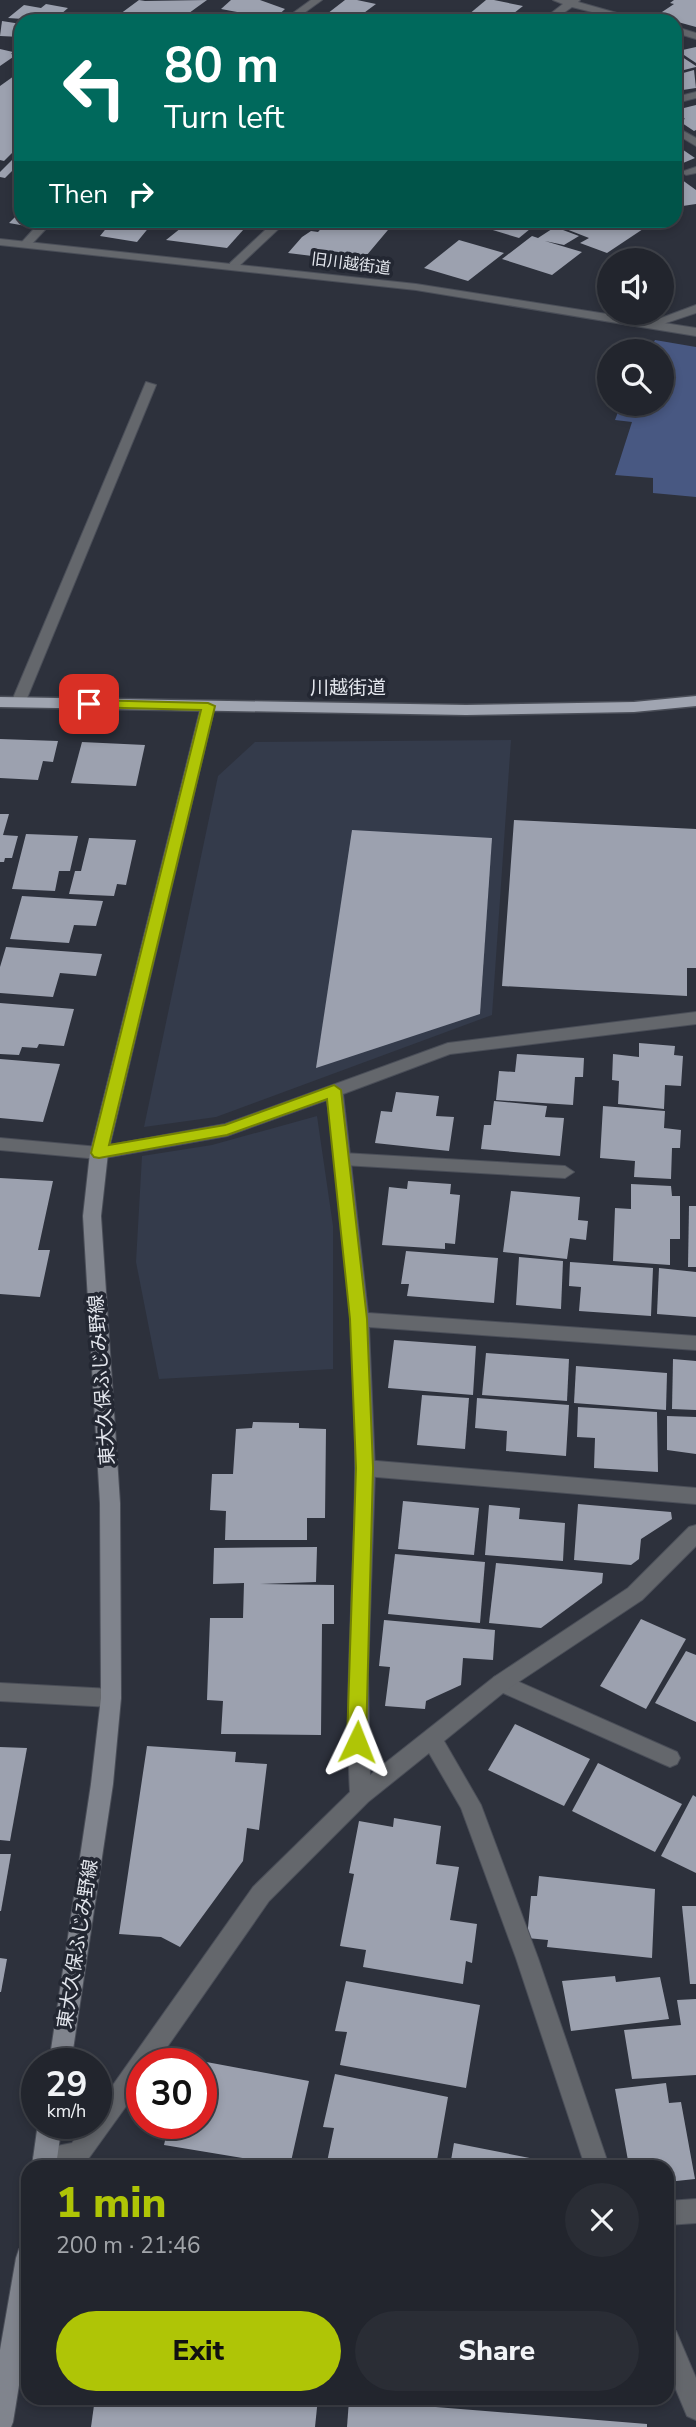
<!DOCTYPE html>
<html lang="en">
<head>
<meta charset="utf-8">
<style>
  :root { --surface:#22252d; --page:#2a2d35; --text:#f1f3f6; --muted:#a2a5aa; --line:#3f4249; --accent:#afc506 }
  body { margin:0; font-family:"Nunito Sans","Noto Sans JP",sans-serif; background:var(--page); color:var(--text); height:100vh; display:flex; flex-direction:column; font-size:26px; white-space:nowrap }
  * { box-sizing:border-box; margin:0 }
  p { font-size:23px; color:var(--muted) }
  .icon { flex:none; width:38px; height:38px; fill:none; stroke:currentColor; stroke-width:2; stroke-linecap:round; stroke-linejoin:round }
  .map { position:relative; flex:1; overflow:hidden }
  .panel { position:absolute; left:21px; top:2160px; width:653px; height:245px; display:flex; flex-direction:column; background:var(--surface); border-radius:21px; box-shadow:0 4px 10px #0003,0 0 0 2px var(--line) }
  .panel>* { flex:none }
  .top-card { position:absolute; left:14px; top:14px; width:668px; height:214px; border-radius:21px; box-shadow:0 4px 10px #0003,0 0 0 2px var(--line); background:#00695c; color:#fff; overflow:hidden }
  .buttons { position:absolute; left:597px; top:248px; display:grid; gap:14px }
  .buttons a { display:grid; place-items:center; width:77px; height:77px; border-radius:50%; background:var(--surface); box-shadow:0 4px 10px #0003,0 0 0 2px var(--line); font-size:35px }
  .speed { position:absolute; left:21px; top:2048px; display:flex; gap:14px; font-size:35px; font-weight:700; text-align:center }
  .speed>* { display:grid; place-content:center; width:91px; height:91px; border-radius:50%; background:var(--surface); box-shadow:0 4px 10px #0003,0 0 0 2px var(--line); line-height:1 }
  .speed small { font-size:18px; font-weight:400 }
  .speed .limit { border:10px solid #d22; background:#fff; color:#111 }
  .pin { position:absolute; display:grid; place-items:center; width:60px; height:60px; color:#fff; margin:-30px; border-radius:14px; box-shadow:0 4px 10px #0006 }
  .me { position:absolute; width:77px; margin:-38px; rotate:2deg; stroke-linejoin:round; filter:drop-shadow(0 0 5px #0008) }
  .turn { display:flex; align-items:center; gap:24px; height:147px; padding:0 35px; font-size:32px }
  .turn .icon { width:91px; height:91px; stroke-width:2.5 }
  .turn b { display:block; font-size:49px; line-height:60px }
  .then { display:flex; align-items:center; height:66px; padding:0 35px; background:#0003; gap:14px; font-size:26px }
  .round { display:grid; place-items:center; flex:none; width:74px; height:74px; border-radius:37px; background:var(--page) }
  .summary { display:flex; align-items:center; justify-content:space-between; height:119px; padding:0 35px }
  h1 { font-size:42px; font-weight:800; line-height:52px; color:var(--accent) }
  .button { display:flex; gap:14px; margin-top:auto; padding:14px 35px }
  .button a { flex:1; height:80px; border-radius:42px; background:var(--accent); color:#111; font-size:28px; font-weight:800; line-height:80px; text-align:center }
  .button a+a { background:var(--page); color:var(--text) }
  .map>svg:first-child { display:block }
  .built { fill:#343b4b }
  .green { fill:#485882 }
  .building { fill:#9ca1af }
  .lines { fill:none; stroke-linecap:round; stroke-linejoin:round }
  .service-casing { stroke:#4a4e58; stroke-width:2 }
  .minor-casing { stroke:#4a4e58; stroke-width:2 }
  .tertiary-casing { stroke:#4a4e58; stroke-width:2 }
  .secondary-casing { stroke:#4a4e58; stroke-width:2 }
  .trunk-casing { stroke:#4a4e58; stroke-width:3 }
  .service { fill:#64676c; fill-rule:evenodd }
  .minor { fill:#64676c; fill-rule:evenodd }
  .tertiary { fill:#64676c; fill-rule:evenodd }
  .secondary { fill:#80848d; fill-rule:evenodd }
  .trunk { fill:#a0a5b1; fill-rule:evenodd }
  .route { fill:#afc506; stroke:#728004; stroke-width:2 }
  .labels { text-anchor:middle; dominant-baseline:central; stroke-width:7; stroke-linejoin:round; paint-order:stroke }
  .far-street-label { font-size:16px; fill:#e3e6ed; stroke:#232732 }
  .street-label { font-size:19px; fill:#e3e6ed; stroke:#232732 }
</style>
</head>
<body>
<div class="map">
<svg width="696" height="2427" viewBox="0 0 696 2427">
  <rect width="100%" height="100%" fill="#2d313c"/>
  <!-- built -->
  <g class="built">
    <polygon points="511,740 492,1015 216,1117 144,1127 218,776 255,742"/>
    <polygon points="317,1116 333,1226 333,1369 159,1379 136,1262 142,1156 212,1145"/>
  </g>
  <!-- green -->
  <polygon class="green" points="655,340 696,347 696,497 653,493 653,478 615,475 632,422 615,420 621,404 662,404 662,352 641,352 649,351"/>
  <!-- building -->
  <g class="building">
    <polygon points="139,0 145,1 207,0 178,21 133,21 116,17"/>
    <polygon points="231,0 260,0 285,9 274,19 221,9"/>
    <polygon points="345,0 357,0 376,4 353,21 323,17"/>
    <polygon points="486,0 494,0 523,6 504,21 462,20"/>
    <polygon points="674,0 696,0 696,27 656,16 674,4 670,3"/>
    <polygon points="46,4 68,8 53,21 8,18 24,5 41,8"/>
    <polygon points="2,21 21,24 21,37 0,36"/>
    <polygon points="696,47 696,63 678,51"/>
    <polygon points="0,49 13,52 11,54 16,55 0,66"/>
    <polygon points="676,53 696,66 696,67 676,72"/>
    <polygon points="694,70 696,88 676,91 676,75"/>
    <polygon points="21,71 21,144 4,161 0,160 0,86"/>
    <polygon points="696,105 696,130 694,131 679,121 685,119 676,110"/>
    <polygon points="676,145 695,158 676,166"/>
    <polygon points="21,151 21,162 5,178 0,177 0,172"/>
    <polygon points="678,177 696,190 696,204 676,207"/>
    <polygon points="21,211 21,220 32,220 26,226 9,223"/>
    <polygon points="113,220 129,221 155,220 137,242 100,236"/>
    <polygon points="191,220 252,220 227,248 166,240"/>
    <polygon points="329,220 374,220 393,224 361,262 288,253 302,237 311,231 318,232"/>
    <polygon points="460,220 541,220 519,238"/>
    <polygon points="580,220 648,220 637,227 643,229 607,253 580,243 589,238 566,229"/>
    <polygon points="555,227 579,236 564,245 545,241 582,252 552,275 502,259 532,236 538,238"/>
    <polygon points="459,240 504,253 468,281 424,268"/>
    <polygon points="0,739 58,741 53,762 43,761 38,780 0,778"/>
    <polygon points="82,742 145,745 136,786 71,783"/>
    <polygon points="0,814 9,814 3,835 18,836 12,858 5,858 4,862 0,862"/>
    <polygon points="514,820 696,829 696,968 687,968 687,996 502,986"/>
    <polygon points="352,830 492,838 480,1014 316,1068"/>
    <polygon points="26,834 78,836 70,871 59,871 55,891 12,889"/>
    <polygon points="89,838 136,840 126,885 117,884 114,896 69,894 75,871 81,871"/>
    <polygon points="22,896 103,901 96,926 74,925 69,943 10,939"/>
    <polygon points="6,947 102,954 96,976 60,973 53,997 0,993 0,967"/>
    <polygon points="0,1003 74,1009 64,1046 39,1044 37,1048 22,1047 19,1055 0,1054"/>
    <polygon points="639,1043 675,1046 674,1055 683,1056 681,1086 665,1085 664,1109 618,1104 619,1081 612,1080 613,1054 639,1057"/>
    <polygon points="517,1054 584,1058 583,1077 575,1077 573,1105 496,1100 499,1071 515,1072"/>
    <polygon points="0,1059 60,1064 43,1122 0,1118"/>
    <polygon points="396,1092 439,1096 436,1116 454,1117 449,1151 375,1143 381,1111 392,1112"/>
    <polygon points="494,1101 547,1106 545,1117 564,1118 560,1156 481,1149 484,1125 491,1125"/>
    <polygon points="603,1106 665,1111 664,1128 681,1130 680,1148 672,1148 671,1179 634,1177 635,1161 600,1158"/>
    <polygon points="0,1178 53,1181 38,1250 50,1250 40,1297 0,1294"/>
    <polygon points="408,1181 451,1184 450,1194 460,1195 455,1244 445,1243 445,1249 382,1245 389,1187 407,1189"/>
    <polygon points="631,1184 671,1186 672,1196 680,1196 680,1239 670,1239 670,1265 613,1261 615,1208 631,1209"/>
    <polygon points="511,1191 580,1197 578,1220 588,1221 586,1240 570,1238 567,1259 503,1252"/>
    <polygon points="689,1206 696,1206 696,1267 688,1267"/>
    <polygon points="406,1251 498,1258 494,1303 407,1296 409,1284 401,1284"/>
    <polygon points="519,1257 563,1261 561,1309 516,1305"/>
    <polygon points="570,1262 653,1268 651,1316 579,1311 581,1287 569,1286"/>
    <polygon points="659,1268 696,1272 696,1317 657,1314"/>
    <polygon points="394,1340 476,1346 473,1395 388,1388"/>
    <polygon points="486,1353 569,1359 567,1401 482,1395"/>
    <polygon points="673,1359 696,1361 696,1410 672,1409"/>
    <polygon points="576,1366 667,1373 666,1410 574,1403"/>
    <polygon points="422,1395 469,1398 465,1449 417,1445"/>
    <polygon points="477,1398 569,1405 566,1456 506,1451 507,1431 475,1428"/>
    <polygon points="578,1407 657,1412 658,1472 594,1468 595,1438 577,1437"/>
    <polygon points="667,1416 696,1417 696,1454 667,1450"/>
    <polygon points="253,1422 299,1423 299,1428 326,1429 325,1518 307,1518 307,1540 225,1540 226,1511 210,1510 212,1474 233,1474 236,1429 252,1428"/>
    <polygon points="403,1501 479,1508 474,1555 398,1549"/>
    <polygon points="578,1504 671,1512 672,1519 641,1539 639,1559 631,1565 574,1560"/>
    <polygon points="489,1505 520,1508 519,1519 565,1523 563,1561 485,1555"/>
    <polygon points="317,1547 316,1582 260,1584 334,1585 334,1624 322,1624 321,1735 221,1734 223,1701 207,1700 210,1618 243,1618 244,1583 213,1584 214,1548"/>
    <polygon points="395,1554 485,1562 480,1623 388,1614"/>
    <polygon points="496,1563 603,1573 602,1583 541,1628 489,1623"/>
    <polygon points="641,1619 686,1639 646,1709 600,1686"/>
    <polygon points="384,1620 495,1630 493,1660 463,1658 461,1685 426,1701 425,1709 385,1706 390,1667 379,1666"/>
    <polygon points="686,1651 696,1655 696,1722 655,1703"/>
    <polygon points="515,1724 590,1759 564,1806 488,1770"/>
    <polygon points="147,1746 236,1752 235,1762 267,1764 259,1830 247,1828 243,1861 180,1947 161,1937 119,1934"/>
    <polygon points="0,1747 27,1748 10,1841 0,1840"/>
    <polygon points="598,1763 682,1804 655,1852 572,1811"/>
    <polygon points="693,1795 696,1797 696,1873 661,1856"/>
    <polygon points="394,1818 441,1826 436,1864 459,1867 450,1920 477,1924 472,1963 466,1961 463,1984 363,1967 366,1950 340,1946 354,1874 349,1873 359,1821 393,1827"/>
    <polygon points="0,1854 11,1854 1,1911 0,1911"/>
    <polygon points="539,1876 655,1889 652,1958 547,1947 548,1940 527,1938 531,1896 537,1896"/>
    <polygon points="682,1906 696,1906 696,1984 690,1984"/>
    <polygon points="0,1958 7,1959 1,1992 0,1992"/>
    <polygon points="615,1976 616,1982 660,1977 669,2019 571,2031 562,1981"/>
    <polygon points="346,1981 480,2005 466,2088 340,2065 347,2032 335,2031"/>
    <polygon points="696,1999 696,2075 632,2079 624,2030 681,2025 677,2000"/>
    <polygon points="185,2058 309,2081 290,2166 164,2145 169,2123 201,2123 201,2063 183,2063"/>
    <polygon points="335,2074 448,2097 436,2166 350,2166 327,2162 334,2128 323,2127"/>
    <polygon points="666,2083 669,2103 681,2102 695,2179 667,2182 667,2166 629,2166 615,2089"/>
    <polygon points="454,2143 550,2162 549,2166 450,2166"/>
    <polygon points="95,2398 318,2398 315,2427 91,2427"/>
    <polygon points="349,2400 647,2424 647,2427 347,2427"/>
  </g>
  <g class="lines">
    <!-- service casing -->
    <g class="service-casing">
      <g id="service">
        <polygon points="696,92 696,98 676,103 676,97"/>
        <polygon points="676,127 696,138 696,146 676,134"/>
        <polygon points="696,167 696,173 686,175 681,172"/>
        <polygon points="146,382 156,385 25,703 18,707 13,706 11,703"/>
        <polygon points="343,1153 565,1166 574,1172 565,1178 343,1165 334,1159"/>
        <polygon points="365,1460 696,1488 696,1504 365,1476 358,1473 355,1468 358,1463"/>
        <polygon points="501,1674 677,1752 680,1758 677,1764 670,1767 663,1764 494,1689 491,1683 494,1677"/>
        <polygon points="696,2199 696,2223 667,2225 667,2201"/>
      </g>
    </g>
    <!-- minor casing -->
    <g class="minor-casing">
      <g id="minor">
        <polygon points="311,0 322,0 293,21 282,21"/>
        <polygon points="553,0 580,0 578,2 645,21 628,21 572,7 552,21 541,21 563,4"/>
        <polygon points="676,27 696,33 696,39 676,33"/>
        <polygon points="42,220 54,220 29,247 21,247 21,243"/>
        <polygon points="276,220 288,220 238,267 230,267 230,263"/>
        <polygon points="696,305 696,313 651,328 645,324"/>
        <path d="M 696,1012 L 696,1024 L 450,1054 L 343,1094 L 368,1313 L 696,1336 L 696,1350 L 369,1327 L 375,1471 L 368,1674 L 370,1775 L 494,1677 L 628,1588 L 689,1527 L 696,1525 L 696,1546 L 642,1600 L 508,1689 L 444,1741 L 481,1805 L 538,1958 L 609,2166 L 585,2166 L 516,1958 L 461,1808 L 429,1753 L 368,1802 L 269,1901 L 156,2063 L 142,2063 L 142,2084 L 86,2162 L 70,2166 L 37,2166 L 33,2158 L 37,2150 L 72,2143 L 86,2123 L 96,2123 L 96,2109 L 253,1887 L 350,1792 C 344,1684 355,1576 355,1468 C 356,1344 344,1223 327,1100 L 227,1136 L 99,1159 L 0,1150 L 0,1138 L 99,1147 L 225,1124 L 448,1043 Z"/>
        <polygon points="0,1683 111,1689 118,1692 121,1698 118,1704 111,1707 0,1701"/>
        <polygon points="667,2328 676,2331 696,2378 696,2420 687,2416 667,2368"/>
      </g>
    </g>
    <!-- tertiary casing -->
    <g class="tertiary-casing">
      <polygon id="tertiary" points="0,239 416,284 696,328 696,336 416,290 0,245"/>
    </g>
    <!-- secondary casing -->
    <g class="secondary-casing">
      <g id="secondary">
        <polygon points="208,702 215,706 108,1153 101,1216 120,1503 121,1698 113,1784 71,2063 49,2063 91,1784 101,1698 100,1503 83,1216 90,1153 201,706"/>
        <polygon points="38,2123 62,2123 56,2166 32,2166"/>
        <polygon points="28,2246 28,2330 13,2422 11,2427 0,2427 0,2350 16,2258 19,2249"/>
      </g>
    </g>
    <!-- trunk casing -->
    <g class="trunk-casing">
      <polygon id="trunk" points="696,696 696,706 634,712 466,715 0,707 0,697 466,705 634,702"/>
    </g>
    <!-- service -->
    <use href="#service" class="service"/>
    <!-- minor -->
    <use href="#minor" class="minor"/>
    <!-- tertiary -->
    <use href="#tertiary" class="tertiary"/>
    <!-- secondary -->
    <use href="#secondary" class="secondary"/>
    <!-- trunk -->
    <use href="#trunk" class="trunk"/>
  </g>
  <!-- route -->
  <polygon class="route" points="89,700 208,703 215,706 109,1145 225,1125 334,1085 341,1090 367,1319 373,1468 366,1742 363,1748 350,1748 347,1742 356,1468 350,1319 327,1099 227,1135 99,1158 94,1157 91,1153 201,710 85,707 83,704"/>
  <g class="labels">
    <!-- far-street labels -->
    <g class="far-street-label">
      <text transform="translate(351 264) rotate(7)">旧川越街道</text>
    </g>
    <!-- street labels -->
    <g class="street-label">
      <text x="348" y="688">川越街道</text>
      <text transform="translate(102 1380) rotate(-94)">東大久保ふじみ野線</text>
      <text transform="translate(78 1944) rotate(-81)">東大久保ふじみ野線</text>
    </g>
  </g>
</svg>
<div class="buttons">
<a><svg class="icon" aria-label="sound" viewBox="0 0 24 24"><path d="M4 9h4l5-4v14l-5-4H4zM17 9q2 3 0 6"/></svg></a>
<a><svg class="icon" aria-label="search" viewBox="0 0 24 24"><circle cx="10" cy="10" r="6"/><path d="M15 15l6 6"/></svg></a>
</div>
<div class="speed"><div>29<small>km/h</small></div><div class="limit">30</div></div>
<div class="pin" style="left:89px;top:704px;background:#d93025"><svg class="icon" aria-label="arrive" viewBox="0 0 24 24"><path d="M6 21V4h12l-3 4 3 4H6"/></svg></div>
<svg class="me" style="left:357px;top:1742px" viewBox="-20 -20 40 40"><path d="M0-17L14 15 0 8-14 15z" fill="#afc506" stroke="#fff" stroke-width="4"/></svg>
<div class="top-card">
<div class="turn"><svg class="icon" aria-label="left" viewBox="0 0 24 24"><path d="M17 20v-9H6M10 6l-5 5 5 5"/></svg><div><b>80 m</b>Turn left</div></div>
<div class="then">Then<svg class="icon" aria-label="right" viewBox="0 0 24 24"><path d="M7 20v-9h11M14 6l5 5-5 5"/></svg></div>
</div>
<section class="panel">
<div class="summary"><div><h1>1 min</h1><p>200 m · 21:46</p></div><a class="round"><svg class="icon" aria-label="close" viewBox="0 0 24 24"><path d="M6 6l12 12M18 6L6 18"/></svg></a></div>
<div class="button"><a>Exit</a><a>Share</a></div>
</section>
</div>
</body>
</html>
